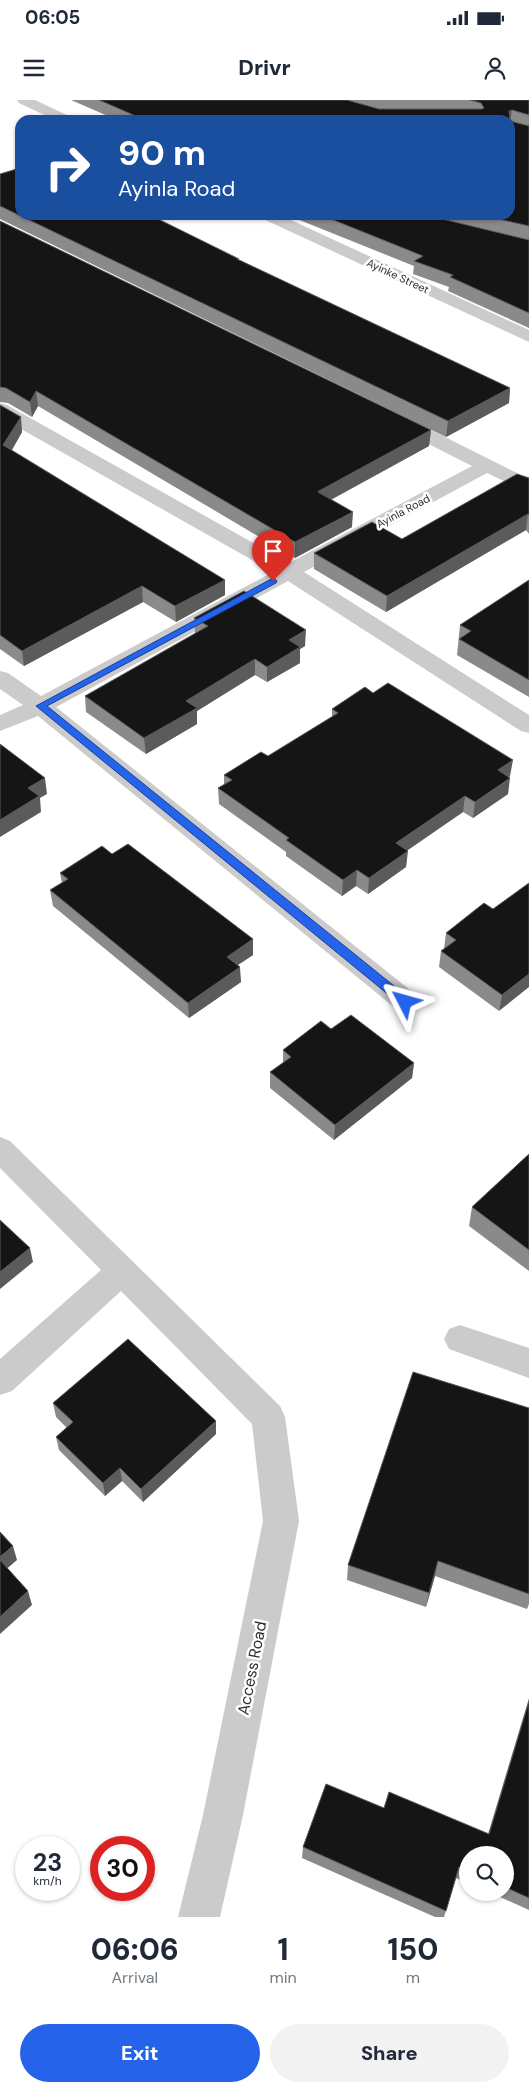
<!DOCTYPE html>
<html lang="en">
<head>
<meta charset="utf-8">
<style>
  :root { --surface:#fff; --page:#f2f2f3; --text:#1f2937; --muted:#747a83; --accent:#2563eb }
  body { margin:0; font-family:"DM Sans",sans-serif; background:var(--page); color:var(--text); height:100vh; display:flex; flex-direction:column; font-size:19px; white-space:nowrap }
  * { box-sizing:border-box; margin:0 }
  p { font-size:16px; color:var(--muted) }
  .icon { flex:none; width:28px; height:28px; fill:none; stroke:currentColor; stroke-width:2; stroke-linecap:round; stroke-linejoin:round }
  .map { position:relative; height:1817px; overflow:hidden }
  .details { display:flex; flex-direction:column; background:var(--surface); flex:1 }
  .details>* { flex:none }
  .guide { position:absolute; left:15px; top:15px; width:500px; height:105px; border-radius:15px; box-shadow:0 1px 4px #0004; background:#1a4fa0; color:#fff; overflow:hidden }
  .fabs { position:absolute; left:459px; top:1746px; display:grid; gap:10px }
  .fabs a { display:grid; place-items:center; width:55px; height:55px; border-radius:50%; background:var(--surface); box-shadow:0 1px 4px #0004; font-size:25px }
  .speed { position:absolute; left:15px; top:1736px; display:flex; gap:10px; font-size:25px; font-weight:700; text-align:center }
  .speed>* { display:grid; place-content:center; width:65px; height:65px; border-radius:50%; background:var(--surface); box-shadow:0 1px 4px #0004; line-height:1 }
  .speed small { font-size:12px; font-weight:400 }
  .speed .limit { border:8px solid #d22; background:#fff; color:#111 }
  .pin { position:absolute; display:grid; place-items:center; width:42px; height:42px; color:#fff; margin:-51px -21px; border-radius:50% 50% 50% 0; rotate:-45deg; box-shadow:0 0 5px #0007 }
  .pin .icon { rotate:45deg }
  .me { position:absolute; width:55px; margin:-28px; rotate:309deg; stroke-linejoin:round; filter:drop-shadow(0 0 4px #0008) }
  .turn { display:flex; align-items:center; gap:18px; height:105px; padding:0 20px; font-size:22px }
  .turn .icon { width:65px; height:65px; stroke-width:2.5 }
  .turn b { display:block; font-size:35px; line-height:42px }
  .eta { display:flex; justify-content:space-evenly; align-items:center; height:85px; text-align:center }
  .eta b { font-size:30px; font-weight:800; line-height:35px }
  .primary-button { display:flex; gap:10px; margin-top:auto; padding:10px 20px }
  .primary-button a { flex:1; height:58px; border-radius:30px; background:var(--accent); color:#fff; font-size:20px; font-weight:800; line-height:58px; text-align:center }
  .primary-button a+a { background:var(--page); color:var(--text) }
  .status { display:flex; justify-content:space-between; align-items:center; height:35px; padding:0 25px; background:var(--surface); direction:ltr }
  .status svg { height:14px; fill:currentColor }
  header { display:flex; justify-content:space-between; align-items:center; height:65px; padding:0 20px; background:var(--surface); font-size:22px; font-weight:800 }
  .map>svg:first-child { display:block }
  .lines { fill:none; stroke-linecap:round; stroke-linejoin:round }
  .minor { fill:#cbcbcb; fill-rule:evenodd }
  .wall { fill:#8a8a8a }
  .shaded-wall { fill:#5b5b5b }
  .building { fill:#151515; stroke:#5b5b5b }
  .route { fill:#2563eb; stroke:#184099 }
  .labels { text-anchor:middle; dominant-baseline:central; stroke-width:5; stroke-linejoin:round; paint-order:stroke }
  .far-street-label { font-size:11px; fill:#2e2e2e; stroke:#fff }
  .near-street-label { font-size:16px; fill:#2e2e2e; stroke:#fff }
</style>
</head>
<body>
<div class="status"><b>06:05</b><svg viewBox="0 0 49 12"><path d="M0 12V9h3v3zM5 12V6h3v6zM10 12V3h3v9zM15 12V0h3v12zM26 1h20v11H26zM47 4h2v5h-2z"/></svg></div>
<header><svg class="icon" aria-label="menu" viewBox="0 0 24 24"><path d="M4 6h16M4 12h16M4 18h16"/></svg>Drivr<svg class="icon" aria-label="person" viewBox="0 0 24 24"><circle cx="12" cy="8" r="4"/><path d="M4 21q1-7 8-7t8 7"/></svg></header>
<div class="map">
<svg width="529" height="1817" viewBox="0 0 529 1817">
  <rect width="100%" height="100%" fill="#fff"/>
  <g class="lines">
    <!-- minor -->
    <g class="minor">
      <polygon points="17,0 35,0 71,17 73,20 55,20 19,3"/>
      <polygon points="259,115 280,115 529,230 529,242 261,118"/>
      <polygon points="0,303 7,305 289,463 472,366 389,324 387,320 389,316 396,314 403,316 529,379 529,393 487,373 304,472 529,615 529,633 521,631 288,481 56,607 415,894 419,901 415,908 405,911 395,908 38,616 0,631 0,615 23,605 0,589 0,571 8,573 41,596 273,472 0,317"/>
      <polygon points="0,1037 10,1041 280,1306 285,1317 299,1421 243,1715 220,1817 178,1817 203,1715 263,1421 252,1324 121,1191 12,1291 0,1295 0,1259 101,1170 0,1068"/>
      <polygon points="460,1225 529,1248 529,1278 449,1249 444,1239 449,1229"/>
    </g>
  </g>
  <!-- wall -->
  <g class="wall">
    <polygon points="71,0 529,0 529,228 448,191 449,187 413,174 414,166 287,115 510,115 510,20 117,20"/>
    <polygon points="0,74 239,160 510,288 509,303 446,337 0,119"/>
    <polygon points="0,121 431,330 429,346 331,400 352,427 295,458 38,306 32,317 8,303 0,302"/>
    <polygon points="0,305 22,332 12,350 225,480 225,495 176,522 143,502 24,566 0,549"/>
    <polygon points="529,378 529,434 526,430 386,512 314,469 314,453 402,439"/>
    <polygon points="529,480 529,597 457,555 460,525"/>
    <polygon points="194,518 305,546 300,549 300,563 267,582 255,575 197,611 197,624 146,654 86,612 85,596 195,534"/>
    <polygon points="332,609 510,676 509,677 508,694 473,718 463,712 407,750 406,767 368,794 356,786 342,796 286,756 286,752 219,704 218,688 224,685 224,675 268,656 332,617"/>
    <polygon points="60,773 253,839 253,855 238,865 241,882 189,918 53,806 50,790 62,783"/>
    <polygon points="529,783 499,911 439,867 441,851 444,849 446,833 493,809"/>
    <polygon points="331,929 414,963 412,978 334,1040 270,988 270,972 283,963 283,950"/>
    <polygon points="529,1054 529,1171 469,1126 472,1107"/>
    <polygon points="53,1303 216,1334 143,1402 122,1381 105,1396 59,1350 56,1337 67,1328 56,1317"/>
    <polygon points="529,1308 529,1504 527,1509 435,1476 426,1507 347,1480 348,1465"/>
    <polygon points="529,1598 529,1810 489,1792 505,1792 505,1755 468,1755 468,1783 456,1778 444,1817 435,1817 302,1758 303,1747 384,1708 488,1734"/>
  </g>
  <!-- shaded-wall -->
  <g class="shaded-wall">
    <polygon points="512,10 510,22 510,23 509,11"/>
    <polygon points="510,288 509,303 446,337 448,321"/>
    <polygon points="36,291 38,306 32,317 30,302"/>
    <polygon points="21,317 22,332 6,360 3,345"/>
    <polygon points="431,330 429,346 319,406 318,392 319,391"/>
    <polygon points="353,412 352,427 295,458 295,442"/>
    <polygon points="528,414 526,430 386,512 387,496"/>
    <polygon points="225,480 225,495 176,522 175,506"/>
    <polygon points="142,486 143,502 24,566 22,551"/>
    <polygon points="306,530 305,546 300,549 300,563 267,582 267,567 289,540"/>
    <polygon points="255,559 255,575 197,611 197,624 146,654 144,638 186,601"/>
    <polygon points="513,660 510,676 496,686 498,670"/>
    <polygon points="45,678 47,694 40,698 41,712 0,737 0,720 28,688"/>
    <polygon points="510,678 508,694 473,718 475,702"/>
    <polygon points="465,696 463,712 395,759 396,743"/>
    <polygon points="408,751 406,767 368,794 369,778"/>
    <polygon points="357,770 356,786 342,796 343,780"/>
    <polygon points="253,839 253,855 227,872 227,857"/>
    <polygon points="240,867 241,882 189,918 188,903"/>
    <polygon points="529,874 529,887 499,911 502,895"/>
    <polygon points="414,963 412,978 334,1040 335,1025"/>
    <polygon points="30,1148 33,1162 0,1189 0,1172"/>
    <polygon points="216,1321 216,1334 143,1402 141,1389"/>
    <polygon points="120,1368 122,1381 105,1396 103,1383"/>
    <polygon points="13,1446 17,1460 3,1472 0,1464 0,1457"/>
    <polygon points="438,1461 435,1476 426,1507 429,1493"/>
    <polygon points="28,1491 32,1505 0,1534 0,1517"/>
  </g>
  <!-- building -->
  <g class="building">
    <polygon points="99,0 347,0 379,9 482,9 484,8 481,3 470,0 529,0 529,15 512,10 509,11 510,20 145,20"/>
    <polygon points="510,21 529,26 529,126 481,115 510,115"/>
    <polygon points="20,68 20,115 150,115 239,159 237,159 510,288 448,321 0,106 0,74"/>
    <polygon points="321,115 426,115 529,140 529,213 450,177 453,175 414,161 423,156"/>
    <polygon points="0,121 431,330 319,391 318,392 353,412 295,442 36,291 30,302 6,288 0,287"/>
    <polygon points="0,305 21,317 3,345 225,480 175,506 142,486 22,551 0,535"/>
    <polygon points="517,374 529,378 529,415 528,414 387,496 314,453 372,422 402,439"/>
    <polygon points="529,480 529,580 459,539 471,531 460,525"/>
    <polygon points="244,491 306,530 289,540 300,547 267,567 255,559 186,601 197,608 144,638 85,596 208,526 194,518"/>
    <polygon points="388,583 513,660 498,670 510,678 475,702 465,696 396,743 408,751 369,778 357,770 343,780 286,740 289,738 218,688 232,680 224,675 261,652 268,656 338,613 332,609 365,587 373,593"/>
    <polygon points="0,644 45,678 28,688 39,696 0,720"/>
    <polygon points="128,744 253,839 227,857 240,867 188,903 50,790 68,779 60,773 102,746 112,754"/>
    <polygon points="529,783 529,874 502,895 441,851 456,840 446,833 484,803 493,809"/>
    <polygon points="351,915 414,963 335,1025 270,972 291,957 283,950 321,921 331,929"/>
    <polygon points="529,1054 529,1150 472,1107"/>
    <polygon points="0,1120 30,1148 0,1172"/>
    <polygon points="128,1239 216,1321 141,1389 120,1368 103,1383 56,1337 73,1322 53,1303"/>
    <polygon points="413,1272 529,1308 529,1494 438,1461 429,1493 348,1465"/>
    <polygon points="0,1432 13,1446 0,1457"/>
    <polygon points="0,1460 28,1491 0,1517"/>
    <polygon points="529,1601 529,1798 505,1787 505,1755 468,1755 468,1771 459,1767 446,1811 303,1747 326,1684 384,1708 389,1692 489,1734"/>
  </g>
  <!-- route -->
  <polygon class="route" points="273,478 277,481 276,483 47,606 409,898 411,902 409,905 401,905 36,606"/>
  <g class="labels">
    <!-- far-street labels -->
    <g class="far-street-label">
      <text transform="translate(398 176) rotate(25)">Ayinke Street</text>
      <text transform="translate(403 411) rotate(-28)">Ayinla Road</text>
    </g>
    <!-- near-street labels -->
    <g class="near-street-label">
      <text transform="translate(252 1568) rotate(-79)">Access Road</text>
    </g>
  </g>
</svg>
<div class="fabs">
<a><svg class="icon" aria-label="search" viewBox="0 0 24 24"><circle cx="10" cy="10" r="6"/><path d="M15 15l6 6"/></svg></a>
</div>
<div class="speed"><div>23<small>km/h</small></div><div class="limit">30</div></div>
<div class="pin" style="left:273px;top:481px;background:#d93025"><svg class="icon" aria-label="arrive" viewBox="0 0 24 24"><path d="M6 21V4h12l-3 4 3 4H6"/></svg></div>
<svg class="me" style="left:405px;top:902px" viewBox="-20 -20 40 40"><path d="M0-17L14 15 0 8-14 15z" fill="#2563eb" stroke="#fff" stroke-width="4"/></svg>
<div class="guide">
<div class="turn"><svg class="icon" aria-label="right" viewBox="0 0 24 24"><path d="M7 20v-9h11M14 6l5 5-5 5"/></svg><div><b>90 m</b>Ayinla Road</div></div>
</div>
</div>
<section class="details">
<div class="eta">
<div><b>06:06</b><p>Arrival</p></div>
<div><b>1</b><p>min</p></div>
<div><b>150</b><p>m</p></div>
</div>
<div class="primary-button"><a>Exit</a><a>Share</a></div>
</section>
</body>
</html>
